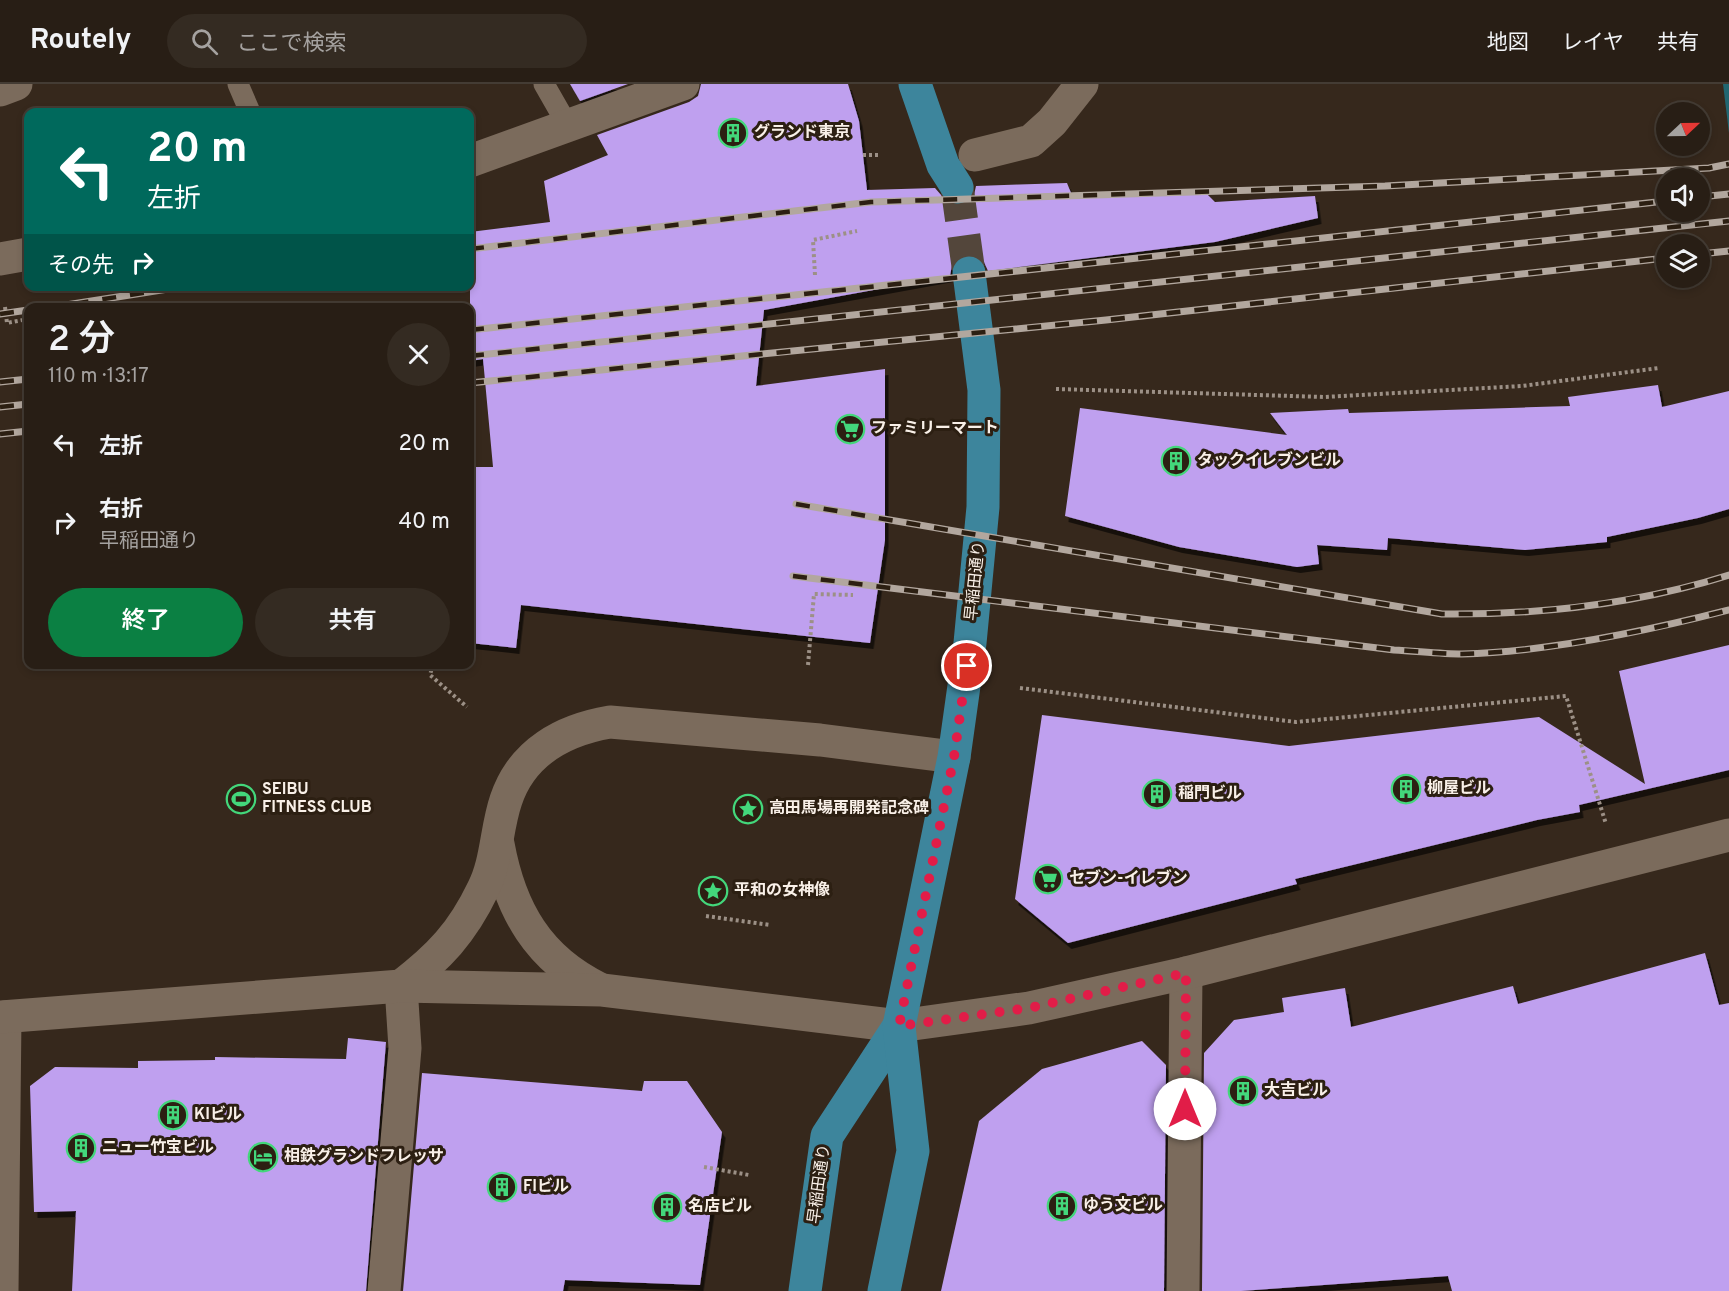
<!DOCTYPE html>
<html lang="ja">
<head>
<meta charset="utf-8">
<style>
  :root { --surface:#281e15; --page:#342b22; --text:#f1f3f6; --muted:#a5a2a0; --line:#443c34; --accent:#0b8043 }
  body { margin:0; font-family:Overpass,"Noto Sans JP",sans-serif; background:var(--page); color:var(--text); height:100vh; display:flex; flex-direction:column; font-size:22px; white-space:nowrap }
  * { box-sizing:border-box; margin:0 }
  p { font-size:20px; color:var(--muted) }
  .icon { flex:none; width:33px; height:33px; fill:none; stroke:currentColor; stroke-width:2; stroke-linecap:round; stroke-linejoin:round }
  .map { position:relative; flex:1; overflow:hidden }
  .side { position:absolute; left:24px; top:219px; width:450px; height:366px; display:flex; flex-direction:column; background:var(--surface); border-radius:12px; box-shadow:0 3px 9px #0003,0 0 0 2px var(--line) }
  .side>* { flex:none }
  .guide { position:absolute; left:24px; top:24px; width:450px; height:183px; border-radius:12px; box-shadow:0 3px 9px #0003,0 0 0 2px var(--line); background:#00695c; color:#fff; overflow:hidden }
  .needle { width:39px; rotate:68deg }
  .tools { position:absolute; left:1656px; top:18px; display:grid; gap:12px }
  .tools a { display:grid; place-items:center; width:54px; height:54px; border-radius:50%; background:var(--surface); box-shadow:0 3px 9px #0003,0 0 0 2px var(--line); font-size:30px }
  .pin { position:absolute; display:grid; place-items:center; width:51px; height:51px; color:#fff; margin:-26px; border:3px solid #fff; border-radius:50%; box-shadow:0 2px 6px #0007 }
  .me { position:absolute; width:66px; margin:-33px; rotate:0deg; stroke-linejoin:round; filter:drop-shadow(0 0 4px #0008) }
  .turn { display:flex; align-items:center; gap:21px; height:126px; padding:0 24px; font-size:27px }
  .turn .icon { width:78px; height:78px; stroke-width:2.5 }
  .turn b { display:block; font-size:42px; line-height:51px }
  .then { display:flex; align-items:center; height:57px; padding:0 24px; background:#0003; gap:12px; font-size:22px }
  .round { display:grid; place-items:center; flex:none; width:63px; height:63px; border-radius:32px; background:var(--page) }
  .headline { display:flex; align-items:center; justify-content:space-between; height:102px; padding:0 24px }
  h1 { font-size:36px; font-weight:600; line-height:45px }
  .action { display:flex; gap:12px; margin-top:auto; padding:12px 24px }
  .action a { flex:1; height:69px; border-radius:36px; background:var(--accent); color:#fff; font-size:24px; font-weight:600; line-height:69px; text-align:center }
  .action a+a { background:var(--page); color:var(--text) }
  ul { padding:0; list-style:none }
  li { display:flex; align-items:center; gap:18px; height:78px; padding:0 24px }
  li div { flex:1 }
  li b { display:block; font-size:22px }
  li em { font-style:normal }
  header { display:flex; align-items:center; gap:36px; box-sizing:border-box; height:84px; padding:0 30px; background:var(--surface); border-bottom:2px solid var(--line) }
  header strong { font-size:28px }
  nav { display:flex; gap:33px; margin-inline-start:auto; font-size:21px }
  .search { width:420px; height:54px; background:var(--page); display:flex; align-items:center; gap:15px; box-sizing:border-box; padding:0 21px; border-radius:33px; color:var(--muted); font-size:22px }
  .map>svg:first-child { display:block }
  .water { fill:#216671 }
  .building { fill:#bfa0ef; filter:url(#shadow) }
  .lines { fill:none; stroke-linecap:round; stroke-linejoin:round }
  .primary-tunnel { stroke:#53463b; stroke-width:33; stroke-dasharray:33 16; stroke-linecap:butt }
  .path { stroke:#9c9086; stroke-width:4; stroke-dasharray:3 3; stroke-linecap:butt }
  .service { stroke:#7b6b5c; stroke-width:21 }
  .minor { stroke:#7b6b5c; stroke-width:33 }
  .tertiary { stroke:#7b6b5c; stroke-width:33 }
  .primary { stroke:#3d859c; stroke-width:33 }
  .rail-casing { stroke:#b2a79e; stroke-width:7 }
  .rail { stroke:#2c1f12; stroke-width:4.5; stroke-dasharray:14; stroke-linecap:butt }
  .route { stroke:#e11d48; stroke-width:10; stroke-dasharray:0 18 }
  .labels { text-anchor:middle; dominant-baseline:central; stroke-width:6; stroke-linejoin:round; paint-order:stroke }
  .poi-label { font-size:16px; font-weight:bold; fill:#f9f0e8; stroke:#2c1f12; text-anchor:start }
  .street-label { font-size:16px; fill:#f9f0e8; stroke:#2c1f12 }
</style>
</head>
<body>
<header>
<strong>Routely</strong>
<div class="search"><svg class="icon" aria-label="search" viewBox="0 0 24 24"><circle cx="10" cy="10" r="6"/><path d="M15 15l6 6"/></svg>ここで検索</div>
<nav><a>地図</a><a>レイヤ</a><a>共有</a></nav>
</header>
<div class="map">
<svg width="1729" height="1207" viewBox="0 0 1729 1207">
  <defs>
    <filter id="shadow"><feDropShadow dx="3.5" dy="6" stdDeviation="0" flood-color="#0009"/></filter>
  </defs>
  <rect width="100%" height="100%" fill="#36281c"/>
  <!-- water -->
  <polygon class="water" points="1723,0 1729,0 1729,49"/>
  <!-- building -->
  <g class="building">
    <polygon points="570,0 628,0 580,17"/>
    <polygon points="701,0 848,0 859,37 867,106 935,104 948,119 957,122 968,118 974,111 976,102 1067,99 1073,114 1205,108 1215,118 1315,112 1318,134 1215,158 988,187 984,178 977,172 966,171 958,174 952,181 950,192 764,226 756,302 885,285 885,456 870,559 521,521 516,564 470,559 470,383 493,383 483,275 470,277 470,148 550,138 544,97 608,71 597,51 689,18 698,12"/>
    <polygon points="1658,301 1662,323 1729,307 1729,425 1698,434 1607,453 1607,458 1525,466 1388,454 1387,466 1317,461 1319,480 1297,483 1179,463 1065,432 1080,324 1287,351 1270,329 1348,325 1349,329 1570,322 1568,313"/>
    <polygon points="1729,561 1729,686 1579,721 1580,728 1537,736 1295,795 1297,800 1068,859 1015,815 1042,631 1289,662 1539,633 1645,700 1619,587"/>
    <polygon points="1705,869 1719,921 1729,919 1729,1207 1452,1207 1448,1192 1241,1207 1202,1207 1204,969 1234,936 1284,928 1282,914 1345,904 1351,943 1513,902 1518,920"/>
    <polygon points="348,954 386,958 366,1207 72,1207 76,1127 34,1128 30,1002 55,983 138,984 138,977 215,976 215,973 346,975"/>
    <polygon points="1142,957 1166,981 1164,1207 941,1207 979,1037 1042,985"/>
    <polygon points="422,989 642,1007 644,997 687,997 722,1048 700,1201 565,1196 563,1207 403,1207"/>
  </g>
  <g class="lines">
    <!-- primary-tunnel -->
    <polyline class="primary-tunnel" points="957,103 969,189"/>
    <!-- path -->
    <g class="path">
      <polyline points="863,71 881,71"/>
      <polyline points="815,191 813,156 857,147"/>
      <polyline points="5,223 7,239 28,235"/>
      <polyline points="1056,305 1325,313 1522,302 1659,284"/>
      <polyline points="433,580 430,591 467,623"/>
      <polyline points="808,581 814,510 853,511"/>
      <polyline points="1020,604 1296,638 1566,612 1606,740"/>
      <polyline points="706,832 770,841"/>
      <polyline points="704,1083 749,1091"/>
    </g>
    <!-- service -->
    <g class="service">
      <polyline points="238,0 250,28"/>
      <polyline points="544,0 568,42"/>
    </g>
    <!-- minor -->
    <g class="minor">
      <polyline points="0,6 16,0"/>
      <polyline points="975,71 1031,57 1052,38 1082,0"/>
      <polyline points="470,77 683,0"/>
      <polyline points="0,175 28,170"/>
      <polyline points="2,1207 5,933"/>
      <polyline points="384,1207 405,964 401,902"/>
      <polyline points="1183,1207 1186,889"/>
    </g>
    <!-- tertiary -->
    <g class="tertiary">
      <path d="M 498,760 C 510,826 538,875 600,905"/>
      <path d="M 401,902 C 439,873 462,849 483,805 C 497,778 496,745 506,716 C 522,668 563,646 610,638 L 820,656 L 954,673"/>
      <polyline points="0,933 401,902 602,906 899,942 1029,924 1186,889 1729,751"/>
    </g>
    <!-- primary -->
    <g class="primary">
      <polyline points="915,0 943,81 957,103"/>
      <polyline points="805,1207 827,1052 899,942"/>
      <polyline points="884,1207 913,1067 899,942 954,673 970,559 983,423 984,306 969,189"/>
    </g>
    <!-- rail casing -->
    <g class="rail-casing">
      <g id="rail">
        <polyline points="1700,113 1729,110"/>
        <polyline points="470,165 871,118 1385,102 1709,84 1729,80"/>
        <polyline points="1700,170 1729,167"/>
        <polyline points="47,224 187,202"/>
        <polyline points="0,230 28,226"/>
        <polyline points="470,246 1666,117"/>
        <polyline points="470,272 1729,137"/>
        <polyline points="0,298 28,295"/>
        <polyline points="470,299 1106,236 1666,174"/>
        <polyline points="0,323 28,320"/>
        <polyline points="0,350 28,347"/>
        <path d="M 796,420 L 1442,530 C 1537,531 1637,520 1729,491"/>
        <path d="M 793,492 L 1394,566 C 1416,567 1440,570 1462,570 C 1547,568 1647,547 1729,526"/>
      </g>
    </g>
    <!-- rail -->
    <use href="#rail" class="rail"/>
  </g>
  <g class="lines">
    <!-- route -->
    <polyline class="route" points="967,582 954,673 899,942 1029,924 1186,889 1185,1025"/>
  </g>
  <!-- icons -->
  <defs>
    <g id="building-ring" transform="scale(1.5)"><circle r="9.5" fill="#2c1f12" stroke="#43d77b" stroke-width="1.5"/><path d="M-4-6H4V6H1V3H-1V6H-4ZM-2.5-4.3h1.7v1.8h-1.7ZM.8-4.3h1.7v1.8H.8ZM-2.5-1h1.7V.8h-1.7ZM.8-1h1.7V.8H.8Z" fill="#43d77b"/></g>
    <g id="supermarket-ring" transform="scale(1.5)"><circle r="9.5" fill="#2c1f12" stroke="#43d77b" stroke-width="1.5"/><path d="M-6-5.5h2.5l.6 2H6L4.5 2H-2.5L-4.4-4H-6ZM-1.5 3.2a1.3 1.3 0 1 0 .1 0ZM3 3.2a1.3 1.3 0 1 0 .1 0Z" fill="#43d77b"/></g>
    <g id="stadium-ring" transform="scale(1.5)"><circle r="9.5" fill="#2c1f12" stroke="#43d77b" stroke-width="1.5"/><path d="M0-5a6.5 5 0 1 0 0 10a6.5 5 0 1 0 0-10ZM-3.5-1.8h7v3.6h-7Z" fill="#43d77b"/></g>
    <g id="sight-ring" transform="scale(1.5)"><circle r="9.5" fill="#2c1f12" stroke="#43d77b" stroke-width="1.5"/><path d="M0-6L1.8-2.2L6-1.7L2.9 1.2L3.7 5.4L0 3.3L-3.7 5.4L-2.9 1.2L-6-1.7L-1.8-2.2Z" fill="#43d77b"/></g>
    <g id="hotel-ring" transform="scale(1.5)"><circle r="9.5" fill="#2c1f12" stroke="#43d77b" stroke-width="1.5"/><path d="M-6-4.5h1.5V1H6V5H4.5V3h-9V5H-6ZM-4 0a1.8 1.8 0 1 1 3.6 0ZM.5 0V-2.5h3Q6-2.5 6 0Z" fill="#43d77b"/></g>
  </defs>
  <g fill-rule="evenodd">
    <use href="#building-ring" x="733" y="49"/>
    <use href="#supermarket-ring" x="850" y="345"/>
    <use href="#building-ring" x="1176" y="377"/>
    <use href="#building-ring" x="1406" y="705"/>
    <use href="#building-ring" x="1157" y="710"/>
    <use href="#stadium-ring" x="241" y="715"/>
    <use href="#sight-ring" x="748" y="725"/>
    <use href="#supermarket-ring" x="1048" y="795"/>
    <use href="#sight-ring" x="713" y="807"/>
    <use href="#building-ring" x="1243" y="1007"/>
    <use href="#building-ring" x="173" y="1031"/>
    <use href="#building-ring" x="81" y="1064"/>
    <use href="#hotel-ring" x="263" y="1073"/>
    <use href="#building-ring" x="502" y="1103"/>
    <use href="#building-ring" x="1062" y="1122"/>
    <use href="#building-ring" x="667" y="1123"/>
  </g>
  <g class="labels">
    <!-- poi labels -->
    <g class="poi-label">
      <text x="754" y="49">グランド東京</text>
      <text x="871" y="345">ファミリーマート</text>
      <text x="1197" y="377">タックイレブンビル</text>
      <text x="1427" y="705">柳屋ビル</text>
      <text x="262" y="706">SEIBU<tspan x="262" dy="18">FITNESS CLUB</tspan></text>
      <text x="1178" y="710">稲門ビル</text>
      <text x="769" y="725">高田馬場再開発記念碑</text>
      <text x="1069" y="795">セブン-イレブン</text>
      <text x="734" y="807">平和の女神像</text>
      <text x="1264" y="1007">大吉ビル</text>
      <text x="194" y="1031">KIビル</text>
      <text x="102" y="1064">ニュー竹宝ビル</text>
      <text x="284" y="1073">相鉄グランドフレッサ</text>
      <text x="523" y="1103">FIビル</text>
      <text x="1083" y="1122">ゆう文ビル</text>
      <text x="688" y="1123">名店ビル</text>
    </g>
    <!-- street labels -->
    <g class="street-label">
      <text transform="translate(976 497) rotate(-84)">早稲田通り</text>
      <text transform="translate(820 1100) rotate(-82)">早稲田通り</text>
    </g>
  </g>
</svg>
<div class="tools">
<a><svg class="needle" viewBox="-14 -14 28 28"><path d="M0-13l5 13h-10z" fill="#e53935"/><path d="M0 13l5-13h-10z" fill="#a5a2a0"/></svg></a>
<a><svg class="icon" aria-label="sound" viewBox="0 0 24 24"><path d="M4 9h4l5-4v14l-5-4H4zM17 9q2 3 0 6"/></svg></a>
<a><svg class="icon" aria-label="layers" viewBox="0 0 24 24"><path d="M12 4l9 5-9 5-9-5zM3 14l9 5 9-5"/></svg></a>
</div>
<div class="pin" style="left:967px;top:582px;background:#d93025"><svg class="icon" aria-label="arrive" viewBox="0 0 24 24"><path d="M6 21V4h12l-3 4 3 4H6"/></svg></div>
<svg class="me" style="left:1185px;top:1025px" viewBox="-20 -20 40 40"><circle r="19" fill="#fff"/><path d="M0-13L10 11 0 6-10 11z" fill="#e11d48"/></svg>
<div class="guide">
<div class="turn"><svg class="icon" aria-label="left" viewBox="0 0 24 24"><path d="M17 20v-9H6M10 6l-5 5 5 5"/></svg><div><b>20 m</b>左折</div></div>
<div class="then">その先<svg class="icon" aria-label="right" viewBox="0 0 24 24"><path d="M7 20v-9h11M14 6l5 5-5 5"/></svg></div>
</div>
<section class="side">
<div class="headline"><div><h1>2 分</h1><p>110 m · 13:17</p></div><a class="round"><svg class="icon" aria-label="close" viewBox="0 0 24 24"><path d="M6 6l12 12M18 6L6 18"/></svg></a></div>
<ul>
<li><svg class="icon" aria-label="left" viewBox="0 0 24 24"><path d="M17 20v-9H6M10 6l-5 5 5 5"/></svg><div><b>左折</b></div><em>20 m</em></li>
<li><svg class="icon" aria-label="right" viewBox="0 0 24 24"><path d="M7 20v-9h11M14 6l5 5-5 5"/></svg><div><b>右折</b><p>早稲田通り</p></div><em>40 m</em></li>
</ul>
<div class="action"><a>終了</a><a>共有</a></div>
</section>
</div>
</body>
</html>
